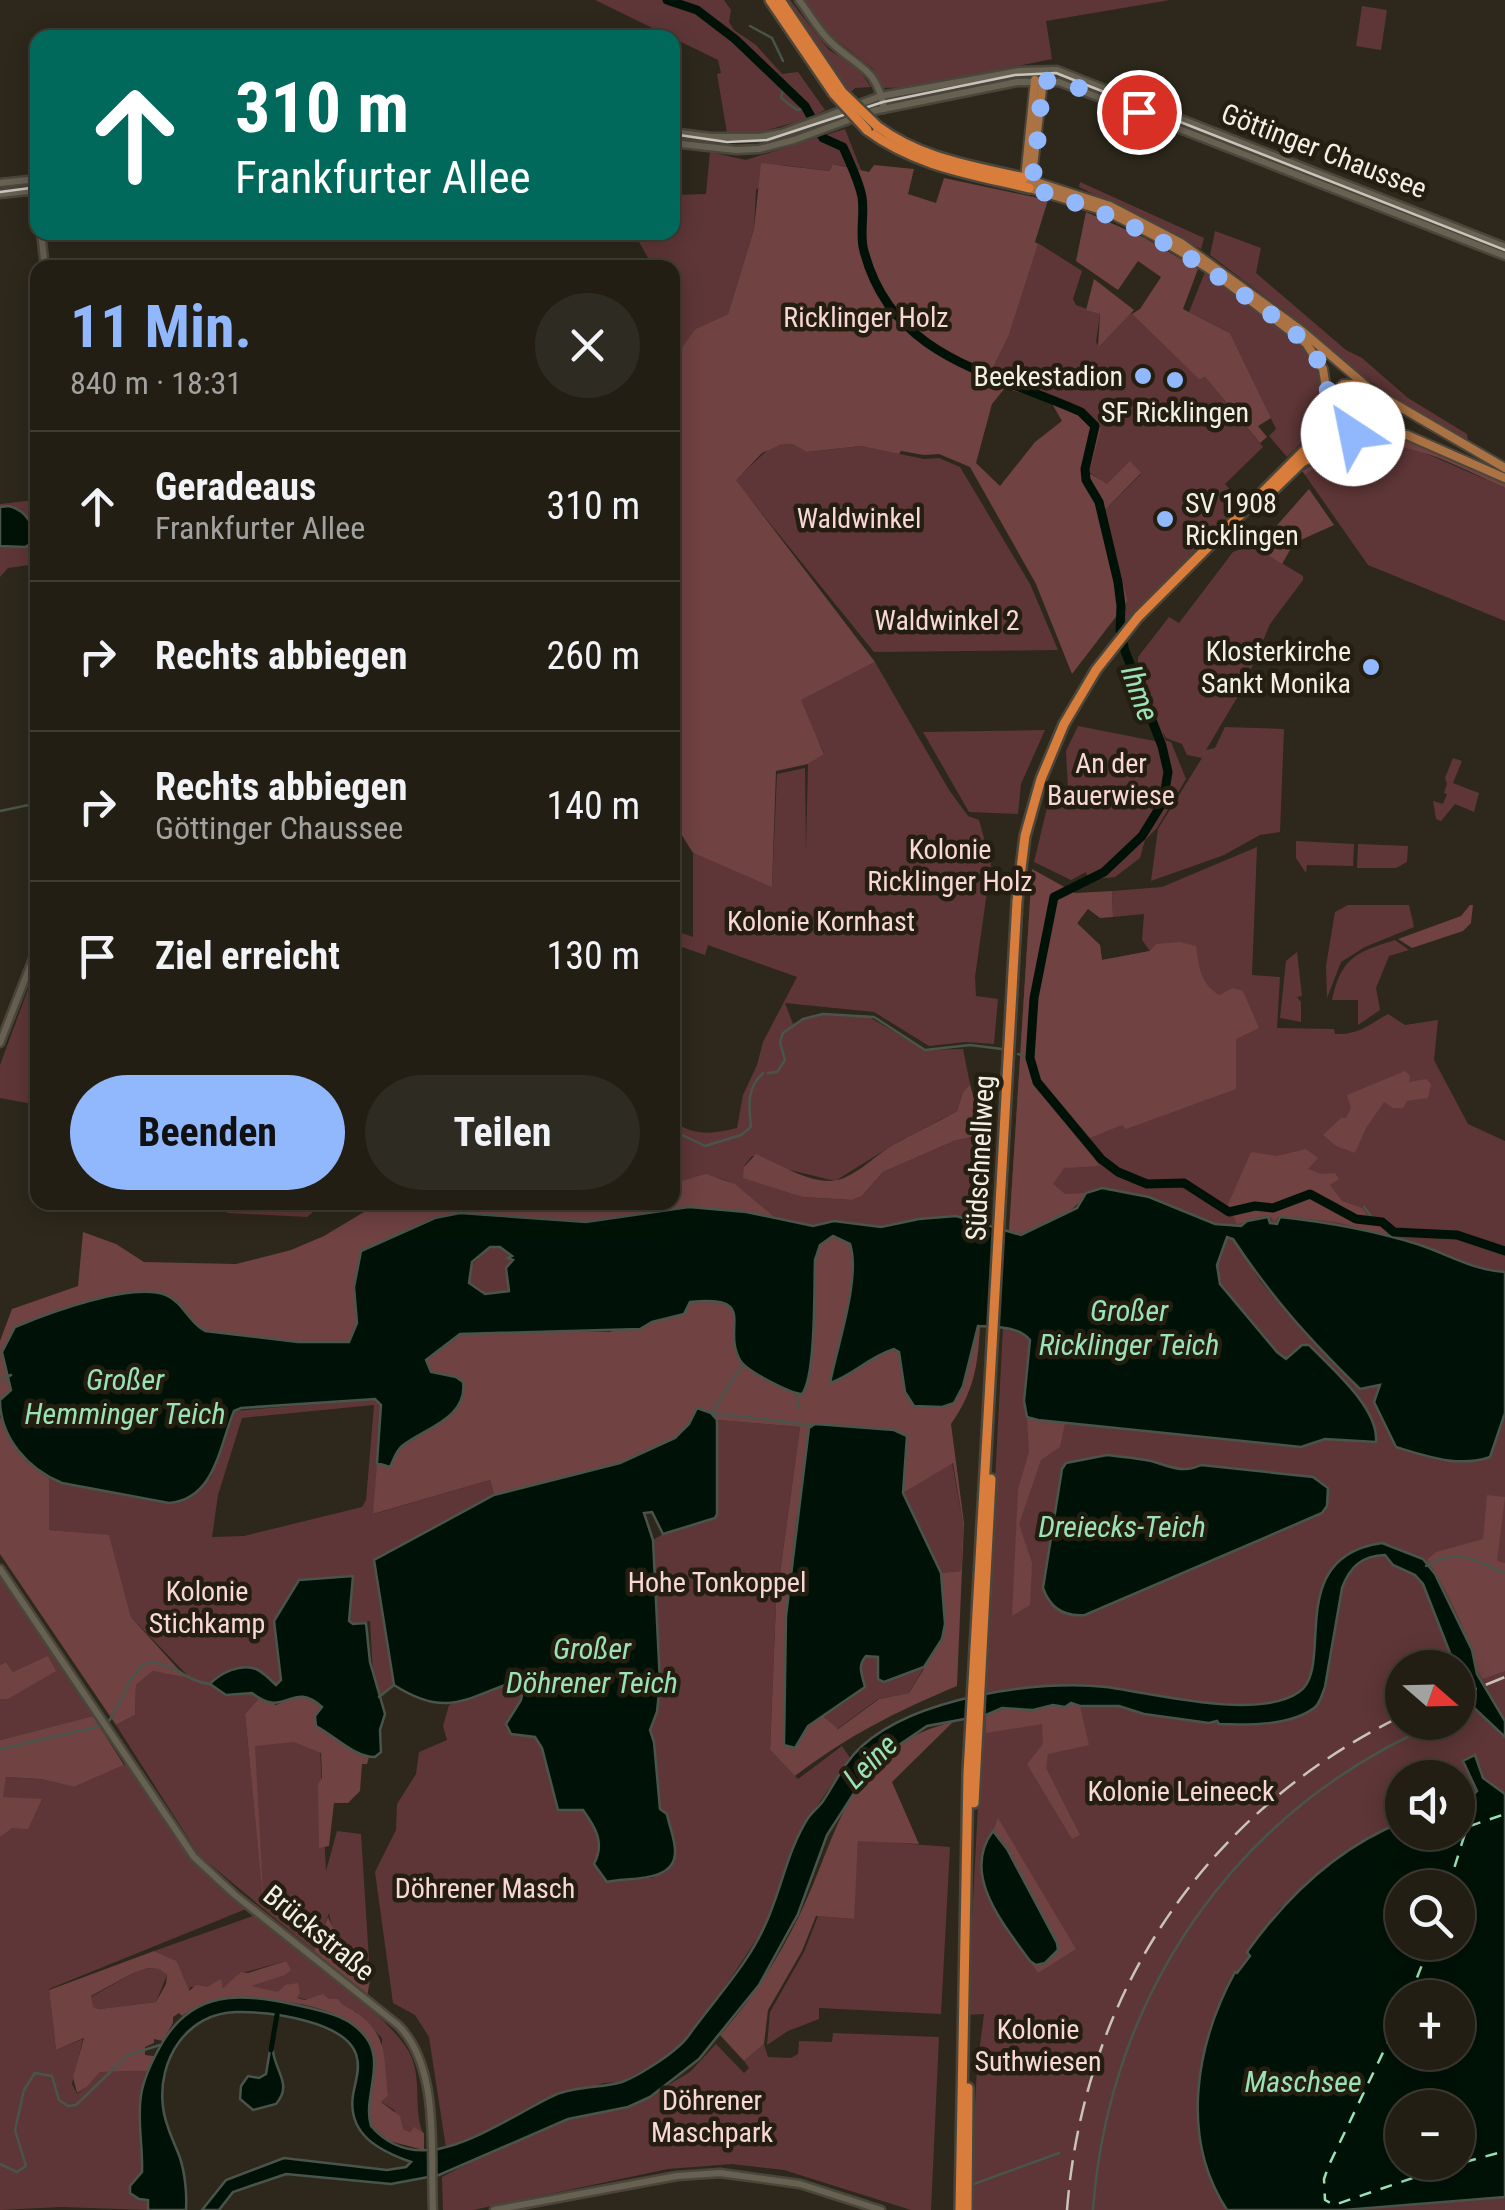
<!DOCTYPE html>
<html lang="de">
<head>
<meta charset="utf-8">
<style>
  :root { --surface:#221e14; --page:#2e2b22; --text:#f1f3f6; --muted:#a2a2a0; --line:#3f3c34; --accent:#91b8fd }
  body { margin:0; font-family:"Roboto Condensed",sans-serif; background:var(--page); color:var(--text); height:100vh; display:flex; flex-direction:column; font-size:38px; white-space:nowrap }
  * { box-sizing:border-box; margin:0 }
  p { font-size:32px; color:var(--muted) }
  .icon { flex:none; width:55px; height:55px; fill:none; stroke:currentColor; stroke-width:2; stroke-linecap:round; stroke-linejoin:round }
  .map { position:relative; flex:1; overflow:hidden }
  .drawer { position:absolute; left:30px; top:260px; width:650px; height:950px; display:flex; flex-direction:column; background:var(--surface); border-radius:20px; box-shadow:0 5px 25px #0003,0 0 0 2px var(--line) }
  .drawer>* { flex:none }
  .hud { position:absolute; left:30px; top:30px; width:650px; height:210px; border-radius:20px; box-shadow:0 5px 25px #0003,0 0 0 2px var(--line); background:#00695c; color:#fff; overflow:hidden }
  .needle { width:65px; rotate:110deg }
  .buttons { position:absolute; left:1385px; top:1650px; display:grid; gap:20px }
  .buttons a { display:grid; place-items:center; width:90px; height:90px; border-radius:50%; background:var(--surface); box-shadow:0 5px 25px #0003,0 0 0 2px var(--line); font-size:50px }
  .pin { position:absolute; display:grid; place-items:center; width:85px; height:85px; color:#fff; margin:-42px; border:5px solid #fff; border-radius:50%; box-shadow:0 2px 10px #0007 }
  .me { position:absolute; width:110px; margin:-55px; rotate:326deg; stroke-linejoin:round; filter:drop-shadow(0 0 8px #0008) }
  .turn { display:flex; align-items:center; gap:35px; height:210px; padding:0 40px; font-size:45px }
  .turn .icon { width:130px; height:130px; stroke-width:2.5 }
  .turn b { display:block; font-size:70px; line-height:85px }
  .round { display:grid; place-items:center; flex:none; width:105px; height:105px; border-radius:52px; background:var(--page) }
  .overview { display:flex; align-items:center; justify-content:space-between; height:170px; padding:0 40px }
  h1 { font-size:60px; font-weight:700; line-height:75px; color:var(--accent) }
  .cta { display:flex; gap:20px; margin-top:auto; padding:20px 40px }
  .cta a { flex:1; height:115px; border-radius:60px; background:var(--accent); color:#111; font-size:40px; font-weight:700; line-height:115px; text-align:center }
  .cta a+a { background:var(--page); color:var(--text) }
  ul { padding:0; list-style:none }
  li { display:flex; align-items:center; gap:30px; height:150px; padding:0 40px; border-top:2px solid var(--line) }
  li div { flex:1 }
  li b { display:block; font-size:38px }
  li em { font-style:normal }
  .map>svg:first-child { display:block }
  .green { fill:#5e3637; fill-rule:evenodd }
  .forest { fill:#704242; fill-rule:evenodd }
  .water { fill:#001207; stroke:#49544a; stroke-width:2.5; fill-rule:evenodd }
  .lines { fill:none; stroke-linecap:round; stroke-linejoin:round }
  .stream { stroke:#49544a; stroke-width:2.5 }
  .canal { stroke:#001207; stroke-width:5 }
  .river { stroke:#001207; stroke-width:9 }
  .ferry { stroke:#9ae3b8; stroke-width:2.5; stroke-dasharray:12 10; stroke-linecap:butt }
  .secondary-casing { stroke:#4b463b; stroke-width:11 }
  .primary-casing { stroke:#4b463b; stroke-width:12 }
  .highway-casing { stroke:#4b463b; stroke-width:14 }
  .secondary { stroke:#676152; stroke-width:6 }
  .primary { stroke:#ab7244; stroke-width:8 }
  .highway { stroke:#d87d3b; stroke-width:9 }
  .tram { stroke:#c8c4bb; stroke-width:2.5 }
  .rail { stroke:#c8c4bb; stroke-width:2.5; stroke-dasharray:20 10; stroke-linecap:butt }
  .highway-bridge-casing { stroke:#4b463b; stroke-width:14; stroke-linecap:butt }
  .highway-bridge { stroke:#d87d3b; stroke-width:9 }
  .route { stroke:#91b8fd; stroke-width:18; stroke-dasharray:0 32.4 }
  .poi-dot { fill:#91b8fd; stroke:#241e11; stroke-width:4 }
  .labels { text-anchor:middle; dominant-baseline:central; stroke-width:9; stroke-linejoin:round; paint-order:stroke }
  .street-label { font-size:28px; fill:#f2efe6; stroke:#241e11 }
  .park-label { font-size:28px; fill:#f8d7d6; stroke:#241e11 }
  .poi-label { font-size:28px; fill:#f2efe6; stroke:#241e11; text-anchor:end }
  .water-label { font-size:30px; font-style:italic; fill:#9ae3b8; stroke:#241e11 }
</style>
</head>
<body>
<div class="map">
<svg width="1505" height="2210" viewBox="0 0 1505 2210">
  <rect width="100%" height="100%" fill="#2d281b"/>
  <!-- green -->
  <g class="green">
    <polygon points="595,0 724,0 731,10 729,22 734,30 756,45 782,74 798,72 825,110 813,116 787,86 720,26 796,98 810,118 760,132 727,133 717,74 721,73 718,60"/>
    <polygon points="787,0 790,0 828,49 859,70 871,87 855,88 851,92 841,82"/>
    <polygon points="803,0 1170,0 1046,21 1052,59 912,87 883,88 872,68 829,34"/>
    <polygon points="1362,6 1387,10 1381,50 1356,46"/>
    <polygon points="845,129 861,170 834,164 831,171 782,165 756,190 754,229 728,314 695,329 673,360 673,325 678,315 673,304 672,268 653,267 634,233 672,232 673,195 706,194 710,152 746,160"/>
    <polygon points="1080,182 1204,238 1201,249 1079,187"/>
    <polygon points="1215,231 1261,248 1256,273 1346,350 1362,358 1408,398 1467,434 1469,445 1411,410 1337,358 1292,317 1210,255"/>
    <polygon points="1038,243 1082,271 1073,299 1076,305 1100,314 1096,342 1099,347 1131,313 1199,378 1205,377 1263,447 1225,484 1242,502 1125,622 1122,609 1128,601 1105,510 1141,474 1107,485 1089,472 1100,428 1083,410 993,368 1009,335"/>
    <path d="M 1205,272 C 1271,317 1378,375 1287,457 L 1269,436 L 1276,429 L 1230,333 L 1189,312 Z"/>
    <circle cx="1353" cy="408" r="22"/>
    <polygon points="792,444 808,452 861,446 924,459 939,458 960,467 1030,584 1058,650 874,652 735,480 772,446"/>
    <polygon points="1367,445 1416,449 1505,488 1505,621 1368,565 1305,475 1330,457"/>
    <polygon points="35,500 37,564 8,568 0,577 0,546 25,547 20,509 0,507 0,504"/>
    <path d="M 1249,546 L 1257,548 L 1303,576 L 1303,580 L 1270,624 L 1244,686 L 1206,750 L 1215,748 L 1225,727 L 1284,729 L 1280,832 L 1260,835 L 1224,855 L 1151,881 L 1158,829 L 1202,758 L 1187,755 L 1182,744 L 1166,738 L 1163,732 L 1165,740 L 1171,742 L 1186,779 L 1157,828 L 1145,840 L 1140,858 L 1115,877 L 1094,879 C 1109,871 1117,861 1129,849 C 1192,787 1163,745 1138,672 L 1138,657 L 1169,617 L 1179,623 L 1233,552 Z"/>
    <path d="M 875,662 L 949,790 L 968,816 L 979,820 L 991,863 L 975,977 L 976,996 L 998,999 L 994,1044 L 966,1042 L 929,1046 L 874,1012 L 785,1003 L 793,1024 L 814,1015 L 866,1015 L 925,1050 L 963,1049 L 970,1084 L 963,1092 L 957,1111 L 898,1142 L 835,1181 L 786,1169 L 752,1156 L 744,1166 L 803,1197 L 852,1200 L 862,1196 L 883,1172 L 954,1141 L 971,1137 L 986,1143 L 986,1175 L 974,1220 C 937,1211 916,1225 882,1226 C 866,1227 851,1220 835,1221 C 822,1222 811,1227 797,1225 C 741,1215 751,1159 673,1183 L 672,1119 C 691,1137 714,1134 737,1128 L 743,1095 L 757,1065 L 763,1042 L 797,977 L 708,945 L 705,955 L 673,944 L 673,930 L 693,937 L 693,853 L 772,886 L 777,774 L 805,768 L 806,849 L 808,764 L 824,753 L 800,700 Z"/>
    <path d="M 1078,726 L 1160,742 C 1173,791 1158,815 1125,850 C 1113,863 1104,872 1088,879 L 1086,872 L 1071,880 L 1034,862 L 1052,787 L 1068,789 L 1066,751 Z"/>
    <polygon points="1045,730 1021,784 1018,814 969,812 923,732"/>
    <polygon points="1453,758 1462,761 1453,783 1479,793 1474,812 1455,804 1441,821 1436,819 1433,801 1443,804 1447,794 1444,793 1447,784 1445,778"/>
    <polygon points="1296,841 1354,844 1353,866 1307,865 1306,873 1296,858"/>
    <polygon points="1358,844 1408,846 1407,862 1396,868 1357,868"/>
    <path d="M 1257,847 L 1252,975 L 1280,977 L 1277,1028 L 1334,1029 L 1335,1034 C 1359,1035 1368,1025 1388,1014 L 1405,1025 L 1438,1020 L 1434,1060 L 1468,1124 L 1505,1141 L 1505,1272 C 1472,1270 1448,1254 1417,1244 C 1372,1230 1327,1222 1280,1217 L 1278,1224 L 1254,1221 L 1242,1226 L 1215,1224 L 1149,1197 L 1107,1192 L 1009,1232 L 1032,869 L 1075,893 L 1092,894 L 1088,908 L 1077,924 L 1100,945 L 1102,960 L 1150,951 L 1142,940 L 1144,914 L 1113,917 L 1112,891 L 1162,887 Z"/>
    <polygon points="1348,905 1409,905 1414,927 1365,947 1341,962 1327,998 1326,966 1335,912"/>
    <path d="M 1395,940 L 1409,950 L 1389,956 L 1376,988 L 1380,1010 L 1358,1025 L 1358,1000 L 1332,1000 C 1341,958 1356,952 1395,940 Z"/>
    <polygon points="1297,952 1302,996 1297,997 1301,1002 1301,1022 1280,1018 1286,961"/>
    <polygon points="37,965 37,1105 0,1098 0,1065"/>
    <polygon points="212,1203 324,1203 307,1217 228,1213"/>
    <path d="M 1227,1236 L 1233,1238 L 1261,1282 L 1308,1337 L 1380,1385 L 1396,1447 L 1450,1461 L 1490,1457 L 1505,1413 L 1505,1794 L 1483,1778 L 1474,1755 L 1472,1777 L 1477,1792 L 1468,1800 L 1458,1804 L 1458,1778 L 1402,1778 L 1402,1822 L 1280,1908 L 1247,1952 L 1251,1956 L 1237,1974 L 1234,1973 C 1194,2047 1182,2135 1227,2210 L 969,2210 L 977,2069 L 984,2014 L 967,2015 L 1003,1328 L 1022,1332 L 1030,1341 L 1024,1401 L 1103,1426 L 1301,1447 L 1325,1439 L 1376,1441 L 1361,1400 L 1309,1345 L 1302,1345 L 1286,1359 L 1277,1352 L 1219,1284 L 1217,1265 ZM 1156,1462 L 1164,1468 L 1192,1470 L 1327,1506 L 1322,1513 L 1085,1615 C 1064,1617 1050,1608 1043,1588 L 1062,1469 L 1066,1464 ZM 1402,1668 L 1458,1668 L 1458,1722 L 1402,1722 Z"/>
    <polygon points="497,1246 508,1250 513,1257 509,1265 510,1290 485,1294 469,1283 469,1268 486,1250"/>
    <path d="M 375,1399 L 381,1405 L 374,1514 L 490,1480 L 494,1495 L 374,1561 L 394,1685 L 379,1697 L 373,1674 L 370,1621 L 353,1624 L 349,1622 L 353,1577 L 274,1621 L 281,1680 L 276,1685 L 258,1669 L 211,1684 L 226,1695 L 253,1693 L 259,1698 L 245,1714 L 264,1905 L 249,1715 L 319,1729 L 326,1871 L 337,1831 L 361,1834 L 370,1976 L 361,1976 L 338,1960 L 329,1913 L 314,1951 L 199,1855 L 116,1725 L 135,1715 L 136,1685 L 153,1671 L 188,1676 L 131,1617 L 109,1536 L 49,1530 L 49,1478 L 110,1491 L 210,1479 L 234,1411 ZM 374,1405 L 366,1500 L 362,1507 L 244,1536 L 212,1537 L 218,1495 L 242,1418 Z"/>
    <polygon points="717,1420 800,1427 776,1602 770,1750 798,1779 842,1746 850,1758 808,1819 764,1928 715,2002 682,2044 660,2061 621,2082 603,2083 446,2148 429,2037 415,2015 393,2003 375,1872 396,1830 397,1804 416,1774 419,1752 447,1740 443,1726 449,1705 526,1677 511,1734 535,1737 542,1748 558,1810 583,1810 597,1830 607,1882 629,1876 653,1878 660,1809 655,1748 650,1730 657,1712 660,1683 653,1540 663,1534 715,1518"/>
    <polygon points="952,1462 963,1523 961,1571 941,1573 903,1493"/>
    <polygon points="0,1577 93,1716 0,1740 0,1699 8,1699 23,1669 13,1672 6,1662 0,1665"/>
    <polygon points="866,1656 878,1657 878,1678 884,1682 924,1667 909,1693 878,1699 837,1729 823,1716 847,1701 863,1680 861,1662"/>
    <polygon points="126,1764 177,1839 205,1873 251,1907 49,1989 56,2050 83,2039 72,2084 77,2094 87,2087 100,2072 148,2071 139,2109 142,2172 130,2193 139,2199 149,2200 148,2210 61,2207 0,2210 0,1837 42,1800 2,1797 6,1777 41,1779 74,1787"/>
    <polygon points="858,1840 950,1847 941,2014 819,2008 819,2019 788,2031 767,2045 770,2012 804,1952 818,1916 853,1919"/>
    <path d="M 253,1916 C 289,1945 395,2018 411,2056 C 422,2081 413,2109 423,2133 L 414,2128 L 410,2132 L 403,2129 L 394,2110 L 380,2101 L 382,2038 L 355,2011 L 249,1986 L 279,1976 L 286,1961 L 238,1974 L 238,1978 L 222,1988 L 221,1980 L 208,1988 L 190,1987 L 189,1993 L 177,1961 L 154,1951 Z"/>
    <polygon points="148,1968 160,1969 167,1975 156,2002 99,2009 92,2007 91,1997 133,1973"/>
    <polygon points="833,2033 939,2037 931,2210 911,2210 784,2170 732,2164 668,2169 473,2210 443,2210 442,2177 490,2152 568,2119 638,2103 690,2072 716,2044 744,2073 749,2068 744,2061 764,2044 768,2057 791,2058 798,2054 799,2041 832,2042"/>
    <polygon points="1484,2197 1505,2197 1505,2210 1344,2210"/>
  </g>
  <!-- forest -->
  <g class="forest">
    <path d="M 761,163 L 830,171 L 833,164 L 869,172 L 874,165 L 914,169 L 908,194 L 936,203 L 944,178 L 1048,200 L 1035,242 L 1038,244 L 1009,335 L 993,368 L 1083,410 L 1101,428 L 1089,473 L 1107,484 L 1130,461 L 1141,473 L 1105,510 L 1128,601 L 1072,674 L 1036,584 L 970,467 L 939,454 L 924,455 L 901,451 L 899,454 L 861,446 L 807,452 L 792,444 L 780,445 L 762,453 L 736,480 L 875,662 L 801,700 L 824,754 L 808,764 L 776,771 L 772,887 L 693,853 L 673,821 L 673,360 L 695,329 L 728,314 L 754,229 ZM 1005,388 L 1051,402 L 1062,421 L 1035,442 L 1000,486 L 976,463 L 992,404 Z"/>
    <polygon points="1086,212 1145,238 1198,269 1183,309 1230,333 1271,418 1258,426 1267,437 1260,443 1205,377 1199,379 1132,314 1140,309 1161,277 1138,261 1118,290 1076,261"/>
    <polygon points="1094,279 1134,310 1098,348 1100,314 1086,310"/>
    <path d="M 1384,437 C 1426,441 1467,466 1505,483 L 1505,488 C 1429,453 1382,421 1305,475 L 1302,471 L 1345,445 Z"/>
    <polygon points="1309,489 1334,525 1294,543 1282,564 1257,548"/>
    <path d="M 1032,869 L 1075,893 L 1112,891 L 1113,917 L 1100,918 L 1088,909 L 1077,923 L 1100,945 L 1102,960 L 1150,951 L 1156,944 L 1180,942 L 1196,946 C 1199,967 1200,983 1219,995 L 1233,988 L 1243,991 L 1259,1028 L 1236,1039 L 1236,1089 L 1126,1129 L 1122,1125 L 1085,1140 L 1099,1166 L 1064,1168 L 1053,1184 L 1065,1194 L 1086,1193 C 1072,1215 1035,1239 1009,1232 Z"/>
    <polygon points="1470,905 1473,905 1471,923 1463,931 1412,948 1398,939 1461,916"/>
    <polygon points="1405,1071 1410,1076 1409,1082 1426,1079 1431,1084 1428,1098 1407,1101 1403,1108 1393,1108 1384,1102 1366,1128 1355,1153 1336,1146 1323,1135 1341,1118 1346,1118 1351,1108 1347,1095"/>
    <path d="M 970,1084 L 986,1143 L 971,1137 L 954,1141 L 883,1172 L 862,1196 L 852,1200 L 803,1197 L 743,1178 L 744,1167 L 756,1154 C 779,1164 805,1181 831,1181 C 853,1180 875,1155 893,1145 C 914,1133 936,1123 957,1111 L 963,1092 Z"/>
    <path d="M 1306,1149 L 1318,1158 L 1308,1169 L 1321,1174 L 1335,1173 L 1339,1179 L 1330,1185 L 1342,1201 L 1362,1208 L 1370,1219 L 1357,1218 L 1309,1191 C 1283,1202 1254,1210 1226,1209 L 1251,1152 L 1277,1156 Z"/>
    <path d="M 706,1174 L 735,1184 L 779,1221 L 746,1212 L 690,1207 L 586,1222 L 460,1213 L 435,1218 L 361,1251 L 354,1287 L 357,1323 L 349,1342 L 298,1342 L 205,1331 C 187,1322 178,1298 155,1293 C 124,1287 45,1315 15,1327 L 2,1352 L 11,1390 L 0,1400 L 0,1341 L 12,1309 L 78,1286 L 83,1232 L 116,1244 L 144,1262 L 236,1264 L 291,1250 L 324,1236 L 379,1203 L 672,1202 L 673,1183 Z"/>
    <path d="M 1310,1195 L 1356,1221 L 1381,1224 L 1391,1231 L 1385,1235 L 1336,1222 L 1279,1216 L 1274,1222 L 1272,1218 C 1259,1213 1248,1222 1237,1224 L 1233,1215 L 1255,1207 L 1273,1209 Z"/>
    <path d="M 833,1236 C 845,1238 852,1244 854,1257 C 857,1284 836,1352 830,1383 C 856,1374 866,1358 894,1349 L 899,1352 L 905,1392 L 963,1386 L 978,1326 L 980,1326 C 978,1366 974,1391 951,1424 L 964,1523 L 957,1686 C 895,1712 849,1735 795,1776 L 770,1750 L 776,1602 L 800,1427 L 717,1420 L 711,1413 L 689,1423 L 675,1437 L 620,1463 L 494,1495 L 490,1480 L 373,1514 L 377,1463 L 390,1466 L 398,1449 L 436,1426 L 459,1407 L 456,1377 L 430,1372 L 425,1360 L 460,1334 L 536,1330 L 609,1332 L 652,1322 L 690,1302 L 704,1300 L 728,1304 L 734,1311 L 737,1353 L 742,1365 L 760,1373 L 810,1366 L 815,1260 L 819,1245 ZM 907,1437 L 903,1493 L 953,1463 L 963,1523 L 961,1571 L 941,1573 L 945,1624 L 942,1639 L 909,1693 L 879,1699 L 838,1729 L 823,1716 L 784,1745 L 786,1616 L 797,1515 Z"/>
    <polygon points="0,1417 26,1461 49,1478 49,1530 109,1535 131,1617 178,1669 190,1678 153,1671 136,1685 135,1715 116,1725 0,1554"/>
    <polygon points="1027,1417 1065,1423 1060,1447 1041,1460 1019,1524 1032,1563 1030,1605 1012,1616 1018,1489 1029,1452"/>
    <path d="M 1487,1495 L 1505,1497 L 1497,1561 L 1505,1563 L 1505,1671 L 1483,1679 C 1475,1670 1476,1660 1472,1649 C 1460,1620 1445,1585 1427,1560 L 1436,1552 L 1483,1539 Z"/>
    <polygon points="48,1656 56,1671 8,1699 0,1699 0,1665 6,1662 13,1672"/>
    <polygon points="297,1695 312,1698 322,1707 316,1726 369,1757 367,1764 362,1764 360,1791 348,1803 334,1803 329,1846 319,1848 318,1784 322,1778 321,1753 294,1742 255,1746 264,1910 245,1714 259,1698 276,1705"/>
    <path d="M 1071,1703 L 1080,1706 L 1089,1745 L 1048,1754 L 1046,1768 L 1080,1835 L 1072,1839 L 1027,1764 L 1043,1744 L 1042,1724 L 986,1733 L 986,1715 C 1004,1707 1047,1703 1065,1707 Z"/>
    <polygon points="93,1716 124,1765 74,1787 41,1779 6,1777 3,1797 42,1799 28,1829 12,1828 0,1837 0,1740"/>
    <path d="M 953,1722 L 892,1782 L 919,1844 L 858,1841 L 854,1919 L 816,1916 L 802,1951 L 768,2010 L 764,2044 L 744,2061 L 720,2035 C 753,1998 778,1959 800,1914 C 840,1831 847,1747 953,1722 Z"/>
    <polygon points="998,1818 1076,1949 1038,1973 1030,1961 1045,1963 1058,1950 1057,1943 1007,1849 993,1831"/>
    <polygon points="328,1917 336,1936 343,1943 339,1967 349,1974 370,1980 367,1997 314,1951"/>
    <path d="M 154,1951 L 177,1961 L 189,1991 L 196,1985 L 207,1987 L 221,1979 L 223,1988 L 241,1972 L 248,1973 L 286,1961 L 291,1970 L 285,1975 L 251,1986 L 278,1992 L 285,1985 L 298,1983 L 300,1993 L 297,1998 L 305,2000 L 323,1994 L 329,1999 L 338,1999 C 344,2008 349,2007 357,2013 C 390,2037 383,2060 388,2095 L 381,2102 L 400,2116 L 403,2129 L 410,2132 L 414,2127 L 424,2133 L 424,2150 L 389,2141 L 371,2126 C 364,2101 379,2075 372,2049 C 358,1996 218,1987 182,2016 L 179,2013 L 173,2017 L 173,2023 L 163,2041 L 154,2039 L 154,2043 L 145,2047 L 145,2055 L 154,2056 L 148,2071 L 100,2072 L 87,2087 L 77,2093 L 73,2077 L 84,2038 L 56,2050 L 49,1990 ZM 148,1968 L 159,1969 L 167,1975 L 166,1984 L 156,2002 L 99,2009 L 93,2007 L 91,1996 L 133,1973 Z"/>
  </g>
  <!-- water -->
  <g class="water">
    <path d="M 9,506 C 27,511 35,525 32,543 L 25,547 L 0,546 L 0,507 Z"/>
    <path d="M 1102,1188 L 1149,1197 L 1215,1224 L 1241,1226 L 1247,1221 L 1268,1217 L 1270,1223 L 1277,1224 L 1280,1217 C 1327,1222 1372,1230 1417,1244 C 1448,1254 1472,1270 1505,1272 L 1505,1413 L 1490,1457 C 1459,1468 1426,1456 1396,1447 L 1374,1402 L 1380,1385 L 1360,1389 C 1310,1340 1272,1298 1233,1239 L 1227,1237 L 1217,1265 L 1220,1284 L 1277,1352 L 1286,1359 L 1302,1345 L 1309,1345 C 1331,1368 1379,1408 1376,1442 L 1325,1439 L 1301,1447 L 1038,1420 L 1027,1417 L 1024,1401 L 1030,1340 C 1018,1326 996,1327 978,1326 L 963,1386 L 954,1403 L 942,1407 L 914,1406 L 905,1392 L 899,1352 L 894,1349 C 867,1358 855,1374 830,1383 C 837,1346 861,1278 850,1244 L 833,1236 L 820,1245 L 815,1260 C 814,1286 816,1377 802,1394 C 790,1393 746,1371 740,1360 C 721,1327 760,1295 690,1302 L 684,1314 L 652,1322 L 640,1329 L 460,1334 L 426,1360 L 431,1372 L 456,1377 L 463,1382 C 468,1418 425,1428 402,1446 C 396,1451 394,1459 390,1467 L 377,1463 L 381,1405 L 375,1399 L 241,1408 L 234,1411 C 219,1447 215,1499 169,1503 L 62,1483 C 28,1469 0,1438 0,1400 L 11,1390 L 2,1352 L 15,1327 C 49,1313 131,1282 166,1295 C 183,1302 189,1323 205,1331 L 298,1342 L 349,1342 L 357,1323 L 354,1287 L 361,1251 L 435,1218 L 460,1213 L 586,1222 L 689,1207 L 746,1212 L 813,1226 L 834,1221 L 881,1227 L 919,1219 L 956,1216 L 1021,1235 L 1077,1208 L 1086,1193 ZM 490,1247 L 500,1247 L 512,1256 L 508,1258 L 513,1260 L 506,1268 L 509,1291 L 485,1294 L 469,1283 L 472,1262 Z"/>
    <path d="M 697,1408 L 711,1413 L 717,1420 L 717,1514 L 715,1518 L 663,1534 L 652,1512 L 644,1513 L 653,1540 L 660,1683 L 657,1712 L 650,1730 L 654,1742 L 660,1809 L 667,1814 C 669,1826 676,1841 675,1853 C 674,1883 628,1877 607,1882 L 594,1864 C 605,1843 596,1828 583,1810 L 558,1810 L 542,1748 L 535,1737 L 511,1734 L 506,1724 L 521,1700 L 525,1678 C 469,1695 450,1721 394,1685 L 374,1560 L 494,1495 L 620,1463 L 675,1438 L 689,1424 Z"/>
    <path d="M 815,1424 L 894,1430 L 907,1436 L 903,1493 L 941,1573 L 945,1624 L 942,1639 L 924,1667 L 884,1682 L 878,1679 L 878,1657 L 866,1656 C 857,1666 862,1674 865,1687 L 808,1726 L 795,1748 L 784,1745 L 786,1616 L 809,1428 Z"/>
    <path d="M 1107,1455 C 1122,1457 1137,1458 1151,1461 C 1169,1466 1183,1474 1201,1465 L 1313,1477 L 1328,1488 L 1327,1506 L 1322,1513 L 1085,1615 C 1064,1617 1050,1608 1043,1588 L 1062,1469 L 1066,1463 Z"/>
    <path d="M 1382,1543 L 1423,1559 L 1435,1574 L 1472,1650 L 1477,1674 L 1505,1721 L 1505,1737 L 1470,1704 L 1423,1584 L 1415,1575 L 1393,1565 L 1385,1555 C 1362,1556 1350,1566 1342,1588 L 1325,1687 C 1322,1694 1320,1704 1314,1708 C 1290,1726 1248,1725 1219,1724 L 1217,1721 L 1209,1723 L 1144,1714 L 1119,1706 L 1080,1706 L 1071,1703 L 1065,1707 L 1053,1705 L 1033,1710 L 1002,1708 L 986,1715 L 927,1726 L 874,1762 L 827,1835 L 798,1914 L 759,1985 L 699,2059 L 650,2097 L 628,2107 L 568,2119 L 439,2175 L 391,2184 L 286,2174 L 233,2192 L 219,2210 L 202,2210 L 226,2180 L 284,2158 L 387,2170 L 406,2167 L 411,2162 C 380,2151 347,2135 353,2095 C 355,2083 360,2070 357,2058 C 350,2021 267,2011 236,2012 C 187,2013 157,2060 163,2107 C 165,2126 174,2141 180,2158 C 185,2173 187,2194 186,2210 L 148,2210 L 148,2200 L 139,2199 L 130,2193 L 130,2186 L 142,2172 C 143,2146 137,2121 141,2095 C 144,2077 152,2061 161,2045 C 192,1990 240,1992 296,2005 C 323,2011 354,2016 369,2042 C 383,2067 363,2100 371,2126 C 411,2172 465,2143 508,2120 C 524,2112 539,2102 555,2095 C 576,2086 603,2088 622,2082 C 638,2076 666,2058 679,2046 C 687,2040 692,2030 698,2023 C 722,1991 750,1960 766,1923 C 781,1890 788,1849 808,1818 C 812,1812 819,1807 823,1801 C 836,1782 844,1762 862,1746 C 915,1698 1037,1679 1106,1687 C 1153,1693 1258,1721 1299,1692 C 1336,1667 1282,1557 1382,1543 Z"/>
    <path d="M 353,1576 L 349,1621 L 353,1624 L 366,1623 L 370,1662 L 385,1714 L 380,1730 L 381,1752 L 375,1757 C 354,1757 335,1736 316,1726 L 315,1716 L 322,1707 C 291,1679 286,1720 252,1693 L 226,1695 L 210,1684 C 220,1673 241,1663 256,1669 C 263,1672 271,1680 276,1685 L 281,1680 L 274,1621 L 299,1580 Z"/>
    <path d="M 1475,1755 L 1483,1778 L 1505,1794 L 1505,2197 L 1344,2210 L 1227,2210 C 1179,2137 1196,2044 1235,1972 L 1237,1973 L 1250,1956 L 1247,1952 C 1287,1896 1337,1848 1402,1822 L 1402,1832 L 1458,1832 L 1458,1804 L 1468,1800 L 1477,1791 L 1463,1761 ZM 1402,1888 L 1458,1888 L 1458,1942 L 1402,1942 ZM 1402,1998 L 1458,1998 L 1458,2052 L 1402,2052 ZM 1402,2108 L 1458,2108 L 1458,2162 L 1402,2162 Z"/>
    <path d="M 993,1831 L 1007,1849 L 1057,1943 L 1058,1950 L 1045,1963 L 1036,1965 L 1030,1961 C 1005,1926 960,1875 993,1831 Z"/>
    <path d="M 270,2050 L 273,2051 C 275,2071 293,2085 276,2104 L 253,2110 L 240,2099 L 241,2086 L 248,2076 L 259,2078 L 266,2074 Z"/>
  </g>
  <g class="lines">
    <!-- stream -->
    <g class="stream">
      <polyline points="750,26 772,38 783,61"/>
      <polyline points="784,84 781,98 797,110 806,108"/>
      <polyline points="0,811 38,803"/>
      <polyline points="1018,1054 1030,1058"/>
      <polyline points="768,1073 777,1072 785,1060 780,1042 783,1033 803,1019 823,1014 874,1017 925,1050 970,1045 1002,1049"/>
      <path d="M 672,1130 L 705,1146 L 741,1135 L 751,1127 C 749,1107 746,1088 763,1073"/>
      <polyline points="1364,1207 1374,1220"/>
      <polyline points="742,1365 711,1413 811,1425"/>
      <polyline points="0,1380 11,1375"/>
      <polyline points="796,1394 799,1408"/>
      <path d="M 1426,1566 C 1461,1546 1473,1561 1505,1573"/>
      <polyline points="379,1697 394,1685"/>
      <polyline points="1458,1715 1473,1706"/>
      <path d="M 108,1722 C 125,1702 124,1677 148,1662 C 171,1661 187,1682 210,1684"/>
      <polyline points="0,1749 101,1726"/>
      <polyline points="0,2164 17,2172 26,2166 15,2130 24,2090 35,2073 52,2076 59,2100 68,2106 76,2105 128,2055 160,2045"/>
      <polyline points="974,2184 1059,2153"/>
      <path d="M 1093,2210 C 1109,1993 1238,1807 1440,1722"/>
    </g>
    <!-- canal -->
    <polyline class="canal" points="271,2050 278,2009"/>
    <!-- river -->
    <path class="river" d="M 667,0 L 697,10 L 735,39 L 805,106 L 823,138 L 843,147 C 850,163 859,181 862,197 C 865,215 859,234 864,251 C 892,359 993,372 1081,412 L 1095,426 L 1085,469 L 1086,480 L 1099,502 L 1118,582 L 1121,606 L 1120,630 L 1125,651 L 1162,746 L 1168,772 L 1163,802 L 1142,836 L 1104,872 L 1054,897 L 1034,998 L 1030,1058 L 1037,1082 L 1101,1159 L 1118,1172 L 1147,1184 L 1184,1183 L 1229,1212 L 1255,1206 L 1273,1208 L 1310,1194 L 1356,1219 L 1382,1222 L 1394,1232 L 1457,1235 L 1505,1251"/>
    <!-- ferry -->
    <g class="ferry">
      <polyline points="1448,1888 1467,1827 1505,1814"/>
      <polyline points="1409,1998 1431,1942"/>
      <polyline points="1402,2013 1329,2165 1324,2179 1325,2200 1334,2205 1436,2170 1505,2151"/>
    </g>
    <!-- secondary casing -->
    <g class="secondary-casing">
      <g id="secondary">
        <path d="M 799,0 C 810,14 819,32 833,44 C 860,69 877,68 884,109"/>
        <polyline points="672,132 711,137 760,137 782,133 881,96 1020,71 1057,70 1505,247"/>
        <polyline points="672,143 736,150 759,149 794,140 873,111 1017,82 1059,82 1505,256"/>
        <polyline points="0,183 38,179"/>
        <polyline points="35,189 38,208"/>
        <polyline points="0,194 38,190"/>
        <polyline points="41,232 45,268"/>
        <polyline points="0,1043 38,946"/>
        <path d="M 0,1569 L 194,1857 L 235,1895 L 398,2025 C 441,2068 430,2153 433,2210"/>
        <polyline points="494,2210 677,2176 720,2173 800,2184 881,2210"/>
      </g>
    </g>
    <!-- primary casing -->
    <g class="primary-casing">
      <g id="primary">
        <polyline points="1024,178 1110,206 1181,243 1302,331 1371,390 1505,468"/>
        <polyline points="1025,179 1035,80"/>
        <polyline points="1031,184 1043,80"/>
        <polyline points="1029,188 1108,212 1155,236 1208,268 1306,343 1323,369 1328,401"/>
        <path d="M 1362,384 L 1343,384 L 1328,401 C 1326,419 1335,430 1353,434 L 1373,424 L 1379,408 L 1374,393"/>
        <polyline points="1359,433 1407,435 1505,478"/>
      </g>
    </g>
    <!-- highway casing -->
    <g class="highway-casing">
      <g id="highway">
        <polyline points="770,0 834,94"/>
        <polyline points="780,0 842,92"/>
        <path d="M 877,126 C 921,159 973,166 1024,178"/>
        <path d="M 867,130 C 915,166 971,174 1029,188"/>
        <polyline points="1260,503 1302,462 1353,434"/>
        <polyline points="974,1803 991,1479"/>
        <polyline points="960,2210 968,1773 1017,901 1025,836 1041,779 1064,724 1096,670 1138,617 1311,444 1327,408"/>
        <polyline points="967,2210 968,2088"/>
      </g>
    </g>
    <!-- secondary -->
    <use href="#secondary" class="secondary"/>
    <!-- primary -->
    <use href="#primary" class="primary"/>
    <!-- highway -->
    <use href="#highway" class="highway"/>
    <!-- tram -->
    <g class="tram">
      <polyline points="672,134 727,142 767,140 883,102 1015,75 1056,73 1505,250"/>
      <polyline points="0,192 38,187"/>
    </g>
    <!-- rail -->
    <g class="rail">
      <polyline points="1458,1696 1505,1677"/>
      <path d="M 1067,2210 C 1084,1993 1206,1811 1402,1716"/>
    </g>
    <!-- highway-bridge casing -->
    <g class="highway-bridge-casing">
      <g id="highway-bridge">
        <polyline points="842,92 877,126"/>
        <polyline points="834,94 867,130"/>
      </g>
    </g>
    <!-- highway-bridge -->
    <use href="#highway-bridge" class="highway-bridge"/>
  </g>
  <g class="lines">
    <!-- route -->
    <path class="route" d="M 1139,112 L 1074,86 L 1043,80 L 1035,167 L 1029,188 C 1114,212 1177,245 1248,298 C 1266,311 1286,324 1302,340 C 1313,351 1322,365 1326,379 C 1332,404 1321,426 1353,434"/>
  </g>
  <!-- markers -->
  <g class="poi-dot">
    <circle cx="1143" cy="376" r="10"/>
    <circle cx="1175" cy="380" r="10"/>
    <circle cx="1165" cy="519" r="10"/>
    <circle cx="1371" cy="667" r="10"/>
  </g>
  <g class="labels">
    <!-- street labels -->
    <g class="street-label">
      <text transform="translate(1324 151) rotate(21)">Göttinger Chaussee</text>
      <text transform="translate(980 1158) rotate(-87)">Südschnellweg</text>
      <text transform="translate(319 1933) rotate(39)">Brückstraße</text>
    </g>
    <!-- park labels -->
    <g class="park-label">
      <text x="866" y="317">Ricklinger Holz</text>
      <text x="859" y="518">Waldwinkel</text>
      <text x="947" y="620">Waldwinkel 2</text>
      <text x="1111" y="763">An der<tspan x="1111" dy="32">Bauerwiese</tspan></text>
      <text x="950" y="849">Kolonie<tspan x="950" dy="32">Ricklinger Holz</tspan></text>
      <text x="821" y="921">Kolonie Kornhast</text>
      <text x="717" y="1582">Hohe Tonkoppel</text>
      <text x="207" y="1591">Kolonie<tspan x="207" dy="32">Stichkamp</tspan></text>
      <text x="1181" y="1791">Kolonie Leineeck</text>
      <text x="485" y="1888">Döhrener Masch</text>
      <text x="1038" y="2029">Kolonie<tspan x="1038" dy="32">Suthwiesen</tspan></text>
      <text x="712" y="2100">Döhrener<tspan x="712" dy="32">Maschpark</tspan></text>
    </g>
    <!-- poi labels -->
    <g class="poi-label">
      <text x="1123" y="376">Beekestadion</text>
      <text x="1175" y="412" text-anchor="middle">SF Ricklingen</text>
      <text x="1185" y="503" text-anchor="start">SV 1908<tspan x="1185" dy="32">Ricklingen</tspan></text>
      <text x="1351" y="651">Klosterkirche<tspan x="1351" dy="32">Sankt Monika</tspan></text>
    </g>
    <!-- water labels -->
    <g class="water-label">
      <text transform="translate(1140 693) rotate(70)">Ihme</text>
      <text x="1129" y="1310">Großer<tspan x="1129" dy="34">Ricklinger Teich</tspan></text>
      <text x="125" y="1379">Großer<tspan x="125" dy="34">Hemminger Teich</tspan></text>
      <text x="1122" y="1526">Dreiecks-Teich</text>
      <text x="592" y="1648">Großer<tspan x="592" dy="34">Döhrener Teich</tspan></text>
      <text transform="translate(870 1761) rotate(-45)">Leine</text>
      <text x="1303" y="2081">Maschsee</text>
    </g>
  </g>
</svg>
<div class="buttons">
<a><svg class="needle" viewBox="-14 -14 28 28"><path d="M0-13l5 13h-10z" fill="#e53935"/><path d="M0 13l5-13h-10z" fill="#a2a2a0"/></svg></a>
<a><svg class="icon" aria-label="sound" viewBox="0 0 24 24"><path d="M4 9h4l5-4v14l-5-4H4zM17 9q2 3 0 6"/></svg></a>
<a><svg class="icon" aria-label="search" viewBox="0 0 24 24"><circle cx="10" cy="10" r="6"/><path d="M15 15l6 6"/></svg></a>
<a>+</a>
<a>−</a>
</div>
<div class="pin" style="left:1139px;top:112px;background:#d93025"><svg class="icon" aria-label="arrive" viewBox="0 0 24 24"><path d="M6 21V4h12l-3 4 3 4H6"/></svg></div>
<svg class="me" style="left:1353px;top:434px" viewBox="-20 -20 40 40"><circle r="19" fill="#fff"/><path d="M0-13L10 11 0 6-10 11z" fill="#91b8fd"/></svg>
<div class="hud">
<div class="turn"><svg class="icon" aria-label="ahead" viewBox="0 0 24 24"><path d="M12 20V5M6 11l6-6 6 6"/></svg><div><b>310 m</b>Frankfurter Allee</div></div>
</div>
<section class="drawer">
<div class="overview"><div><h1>11 Min.</h1><p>840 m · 18:31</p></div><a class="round"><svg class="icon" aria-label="close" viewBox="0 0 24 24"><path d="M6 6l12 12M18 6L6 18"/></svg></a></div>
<ul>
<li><svg class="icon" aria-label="ahead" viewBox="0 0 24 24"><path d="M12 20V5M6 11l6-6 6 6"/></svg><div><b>Geradeaus</b><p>Frankfurter Allee</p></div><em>310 m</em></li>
<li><svg class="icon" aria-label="right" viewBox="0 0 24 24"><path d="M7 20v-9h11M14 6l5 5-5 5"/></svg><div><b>Rechts abbiegen</b></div><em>260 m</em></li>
<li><svg class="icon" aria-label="right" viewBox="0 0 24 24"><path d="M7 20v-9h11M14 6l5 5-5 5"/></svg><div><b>Rechts abbiegen</b><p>Göttinger Chaussee</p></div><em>140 m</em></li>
<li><svg class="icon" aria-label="arrive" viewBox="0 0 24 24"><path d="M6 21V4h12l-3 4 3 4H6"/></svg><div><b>Ziel erreicht</b></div><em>130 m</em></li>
</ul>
<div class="cta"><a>Beenden</a><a>Teilen</a></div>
</section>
</div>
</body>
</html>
